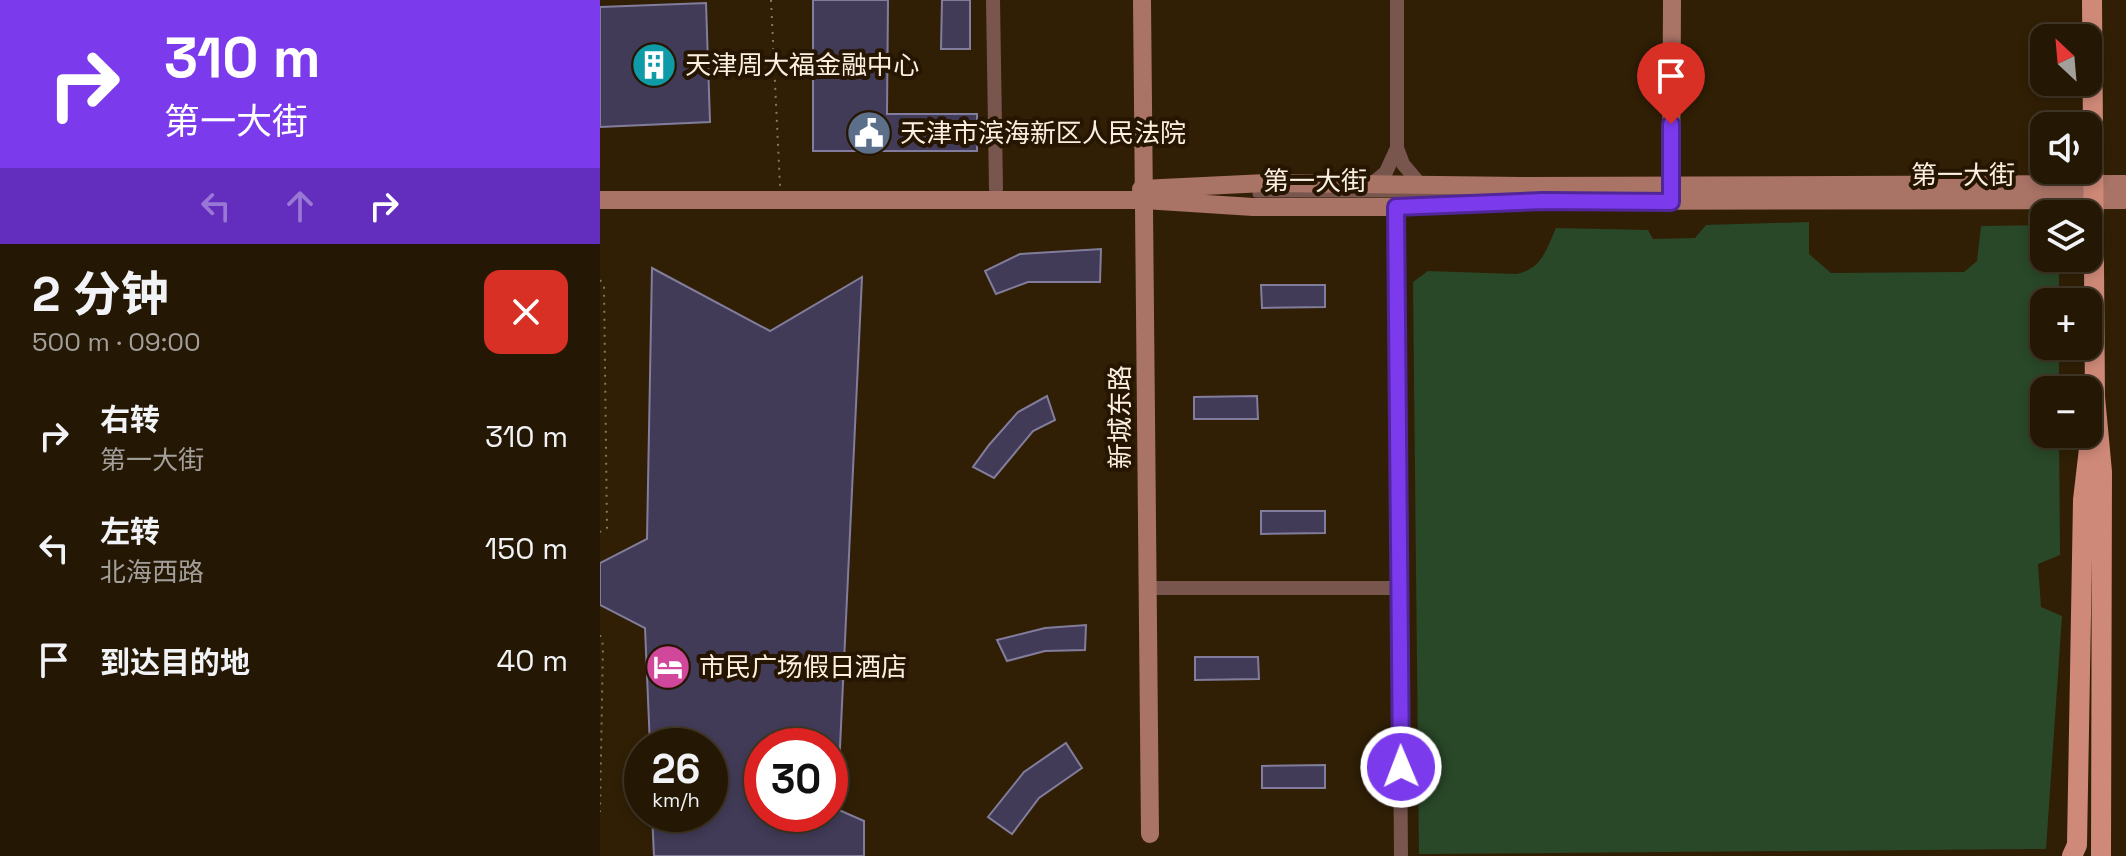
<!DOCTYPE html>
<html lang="zh">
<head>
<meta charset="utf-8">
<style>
  :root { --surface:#241704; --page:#302413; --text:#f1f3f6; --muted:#a39f9a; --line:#413626 }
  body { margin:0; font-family:"Space Grotesk","Noto Sans SC",sans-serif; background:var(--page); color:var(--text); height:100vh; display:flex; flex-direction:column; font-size:30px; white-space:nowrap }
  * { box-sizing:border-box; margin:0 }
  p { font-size:26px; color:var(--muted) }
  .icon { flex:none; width:44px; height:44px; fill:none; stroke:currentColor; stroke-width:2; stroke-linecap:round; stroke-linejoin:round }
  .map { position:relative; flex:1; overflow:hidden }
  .panel { display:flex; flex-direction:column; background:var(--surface); width:600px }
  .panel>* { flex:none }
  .guide { background:#7c3aed; color:#fff; overflow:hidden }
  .needle { width:52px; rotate:334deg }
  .tools { position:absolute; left:1430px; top:24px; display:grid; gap:16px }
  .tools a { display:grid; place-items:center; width:72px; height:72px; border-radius:16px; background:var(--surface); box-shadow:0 4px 12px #0003,0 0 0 2px var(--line); font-size:40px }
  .speed { position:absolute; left:24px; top:728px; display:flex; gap:16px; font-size:40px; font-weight:700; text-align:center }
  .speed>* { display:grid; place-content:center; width:104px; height:104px; border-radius:50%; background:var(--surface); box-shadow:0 4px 12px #0003,0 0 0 2px var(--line); line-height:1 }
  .speed small { font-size:20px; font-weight:400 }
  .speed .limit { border:12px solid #d22; background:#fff; color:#111 }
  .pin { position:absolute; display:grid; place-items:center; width:68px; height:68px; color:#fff; margin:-82px -34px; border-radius:50% 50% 50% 0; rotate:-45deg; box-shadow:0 0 8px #0007 }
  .pin .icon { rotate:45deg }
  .me { position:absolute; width:88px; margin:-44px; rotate:359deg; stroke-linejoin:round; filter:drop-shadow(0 0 6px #0008) }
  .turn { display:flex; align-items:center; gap:28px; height:168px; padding:0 32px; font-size:36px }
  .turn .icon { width:104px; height:104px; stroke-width:2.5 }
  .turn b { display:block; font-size:56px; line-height:68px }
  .lanes { display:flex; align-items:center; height:76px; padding:0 32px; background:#0003; justify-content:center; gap:40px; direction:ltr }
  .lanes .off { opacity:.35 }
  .round { display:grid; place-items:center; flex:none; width:84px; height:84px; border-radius:16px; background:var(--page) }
  .overview { display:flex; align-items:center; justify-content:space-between; height:136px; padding:0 32px }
  h1 { font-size:48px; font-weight:700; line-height:60px }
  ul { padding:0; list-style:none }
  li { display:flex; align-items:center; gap:24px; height:112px; padding:0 32px }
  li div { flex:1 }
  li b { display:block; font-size:30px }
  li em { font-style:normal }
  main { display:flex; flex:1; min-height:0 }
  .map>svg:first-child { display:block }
  .green { fill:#294828 }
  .building { fill:#413b57; stroke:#827d9c; stroke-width:2 }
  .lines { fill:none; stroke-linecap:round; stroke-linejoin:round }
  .path { stroke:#857761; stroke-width:2; stroke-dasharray:2 6; stroke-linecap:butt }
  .lane { stroke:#78564e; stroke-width:7 }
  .street { stroke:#78564e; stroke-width:14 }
  .secondary { stroke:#a97366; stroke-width:18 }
  .primary { stroke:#cf8978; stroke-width:20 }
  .route-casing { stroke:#51269a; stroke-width:20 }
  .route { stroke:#7c3aed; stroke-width:14 }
  .labels { text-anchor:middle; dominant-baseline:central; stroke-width:8; stroke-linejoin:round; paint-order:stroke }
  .poi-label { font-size:26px; fill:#faefe0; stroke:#261500; text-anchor:start }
  .street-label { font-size:26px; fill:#faefe0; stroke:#261500 }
</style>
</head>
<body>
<main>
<section class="panel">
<div class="guide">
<div class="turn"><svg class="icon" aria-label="right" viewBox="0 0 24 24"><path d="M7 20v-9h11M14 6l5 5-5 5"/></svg><div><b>310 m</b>第一大街</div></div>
<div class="lanes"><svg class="icon off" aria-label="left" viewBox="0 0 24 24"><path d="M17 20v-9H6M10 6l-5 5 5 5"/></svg><svg class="icon off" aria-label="ahead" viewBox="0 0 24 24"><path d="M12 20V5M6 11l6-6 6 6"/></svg><svg class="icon" aria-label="right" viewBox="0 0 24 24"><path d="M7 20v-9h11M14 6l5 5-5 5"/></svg></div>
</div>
<div class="overview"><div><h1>2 分钟</h1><p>500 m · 09:00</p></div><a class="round" style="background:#d93025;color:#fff"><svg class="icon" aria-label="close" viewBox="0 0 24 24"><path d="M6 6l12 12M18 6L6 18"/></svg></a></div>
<ul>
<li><svg class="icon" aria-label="right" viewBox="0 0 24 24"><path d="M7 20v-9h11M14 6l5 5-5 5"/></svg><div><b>右转</b><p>第一大街</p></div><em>310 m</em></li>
<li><svg class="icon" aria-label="left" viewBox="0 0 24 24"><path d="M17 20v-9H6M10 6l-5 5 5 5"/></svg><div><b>左转</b><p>北海西路</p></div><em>150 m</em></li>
<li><svg class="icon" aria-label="arrive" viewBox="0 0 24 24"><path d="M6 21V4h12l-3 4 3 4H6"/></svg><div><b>到达目的地</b></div><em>40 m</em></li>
</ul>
</section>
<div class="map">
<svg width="1526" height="856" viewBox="0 0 1526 856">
  <rect width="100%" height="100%" fill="#301f05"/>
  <!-- green -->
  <path class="green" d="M 1209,222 L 1209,254 L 1231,273 L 1364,272 L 1377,261 L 1381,226 L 1443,225 L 1444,258 L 1459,258 L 1459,302 L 1444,302 L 1444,346 L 1459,346 L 1459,390 L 1444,390 L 1444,434 L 1459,434 L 1460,555 L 1438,564 L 1441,607 L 1462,616 L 1446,849 L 819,854 L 813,282 L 828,271 L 916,274 C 942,269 946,250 956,228 L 1048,230 L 1053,239 L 1095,238 L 1106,225 Z"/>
  <!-- building -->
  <g class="building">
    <polygon points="213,0 288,0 287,114 377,114 377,151 213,151"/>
    <polygon points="342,0 370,0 370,49 341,49"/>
    <polygon points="106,3 110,122 0,127 0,7"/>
    <polygon points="501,249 500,282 428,282 396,294 385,271 420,254"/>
    <polygon points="52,268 170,331 262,277 238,790 230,790 230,746 162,746 162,814 230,814 230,806 264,821 264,856 54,856 52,814 110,814 110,746 50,746 45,628 0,605 0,563 47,539"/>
    <polygon points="661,285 725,285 725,307 662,308"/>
    <polygon points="447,396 455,420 433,431 394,478 373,467 389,445 418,412"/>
    <polygon points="657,396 658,419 594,419 594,397"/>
    <polygon points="661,511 725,511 725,533 661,534"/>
    <polygon points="486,625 485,650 445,651 407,661 397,640 445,628"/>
    <polygon points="595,657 658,657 659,679 595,680"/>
    <polygon points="466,743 482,768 439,798 412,834 388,817 424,772"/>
    <polygon points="725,765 725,788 662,788 662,766"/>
  </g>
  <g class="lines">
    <!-- path -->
    <g class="path">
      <polyline points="171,0 180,186"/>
      <polyline points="0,280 4,286 7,528 0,532"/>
      <polyline points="0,635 3,645 0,812"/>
    </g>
    <!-- lane -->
    <polyline class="lane" points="656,194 807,194 861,196"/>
    <!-- street -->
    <g class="street">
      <polyline points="393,0 396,189"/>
      <polyline points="797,0 797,148 803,164 819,183"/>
      <polyline points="773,183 786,172 797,148"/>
      <polyline points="796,207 801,856"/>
      <polyline points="548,588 799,588"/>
    </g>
    <!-- secondary -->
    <g class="secondary">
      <polyline points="542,0 550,834"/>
      <polyline points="541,189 666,183 923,186 1526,184"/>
      <polyline points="1071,195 1072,0"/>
      <polyline points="0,200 544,200 653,207 796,207 943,201 1526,200"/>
    </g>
    <!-- primary -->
    <g class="primary">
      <polyline points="1492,0 1495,397 1502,472 1501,856"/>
      <polyline points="1472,856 1477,845 1483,500 1490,440"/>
    </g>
  </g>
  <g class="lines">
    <!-- route casing -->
    <g class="route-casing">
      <polyline id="route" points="801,767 796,207 943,201 1071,202 1071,124"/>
    </g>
    <!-- route -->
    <use href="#route" class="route"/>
  </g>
  <!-- icons -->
  <defs>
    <g id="building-disc" transform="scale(2.3)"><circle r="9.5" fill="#0f9aa8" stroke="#261500"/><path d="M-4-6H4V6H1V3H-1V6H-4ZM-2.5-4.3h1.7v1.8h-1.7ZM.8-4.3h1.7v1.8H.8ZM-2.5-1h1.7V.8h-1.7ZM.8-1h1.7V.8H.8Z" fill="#fff"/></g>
    <g id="civic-disc" transform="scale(2.3)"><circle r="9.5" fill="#5c6f8a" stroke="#261500"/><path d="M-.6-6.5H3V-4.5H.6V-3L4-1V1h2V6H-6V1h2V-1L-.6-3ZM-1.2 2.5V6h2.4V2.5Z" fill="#fff"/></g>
    <g id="hotel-disc" transform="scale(2.3)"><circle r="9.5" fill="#d1479c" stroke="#261500"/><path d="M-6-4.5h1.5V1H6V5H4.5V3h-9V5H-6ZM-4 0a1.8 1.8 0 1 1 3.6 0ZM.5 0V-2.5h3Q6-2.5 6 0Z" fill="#fff"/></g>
  </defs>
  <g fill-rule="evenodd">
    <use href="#building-disc" x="54" y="65"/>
    <use href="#civic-disc" x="269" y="133"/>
    <use href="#hotel-disc" x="68" y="667"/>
  </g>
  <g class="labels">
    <!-- poi labels -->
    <g class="poi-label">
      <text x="85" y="65">天津周大福金融中心</text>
      <text x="300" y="133">天津市滨海新区人民法院</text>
      <text x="99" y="667">市民广场假日酒店</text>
    </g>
    <!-- street labels -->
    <g class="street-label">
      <text x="1363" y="175">第一大街</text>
      <text x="715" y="181">第一大街</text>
      <text transform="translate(520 417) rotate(-90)">新城东路</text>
    </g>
  </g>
</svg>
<div class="tools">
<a><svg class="needle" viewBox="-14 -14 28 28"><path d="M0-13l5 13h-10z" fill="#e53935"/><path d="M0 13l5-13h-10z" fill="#a39f9a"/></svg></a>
<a><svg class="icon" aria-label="sound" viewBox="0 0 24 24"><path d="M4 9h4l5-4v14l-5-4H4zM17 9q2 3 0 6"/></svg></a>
<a><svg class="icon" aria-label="layers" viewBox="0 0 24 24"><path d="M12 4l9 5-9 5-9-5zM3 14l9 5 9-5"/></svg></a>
<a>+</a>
<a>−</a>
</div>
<div class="speed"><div>26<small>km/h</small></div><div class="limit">30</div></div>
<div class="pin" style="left:1071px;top:124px;background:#d93025"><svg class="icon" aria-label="arrive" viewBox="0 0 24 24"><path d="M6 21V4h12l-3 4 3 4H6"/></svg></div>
<svg class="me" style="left:801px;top:767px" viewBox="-20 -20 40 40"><circle r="17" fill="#7c3aed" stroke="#fff" stroke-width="3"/><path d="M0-11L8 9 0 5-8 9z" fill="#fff"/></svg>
</div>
</main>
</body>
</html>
